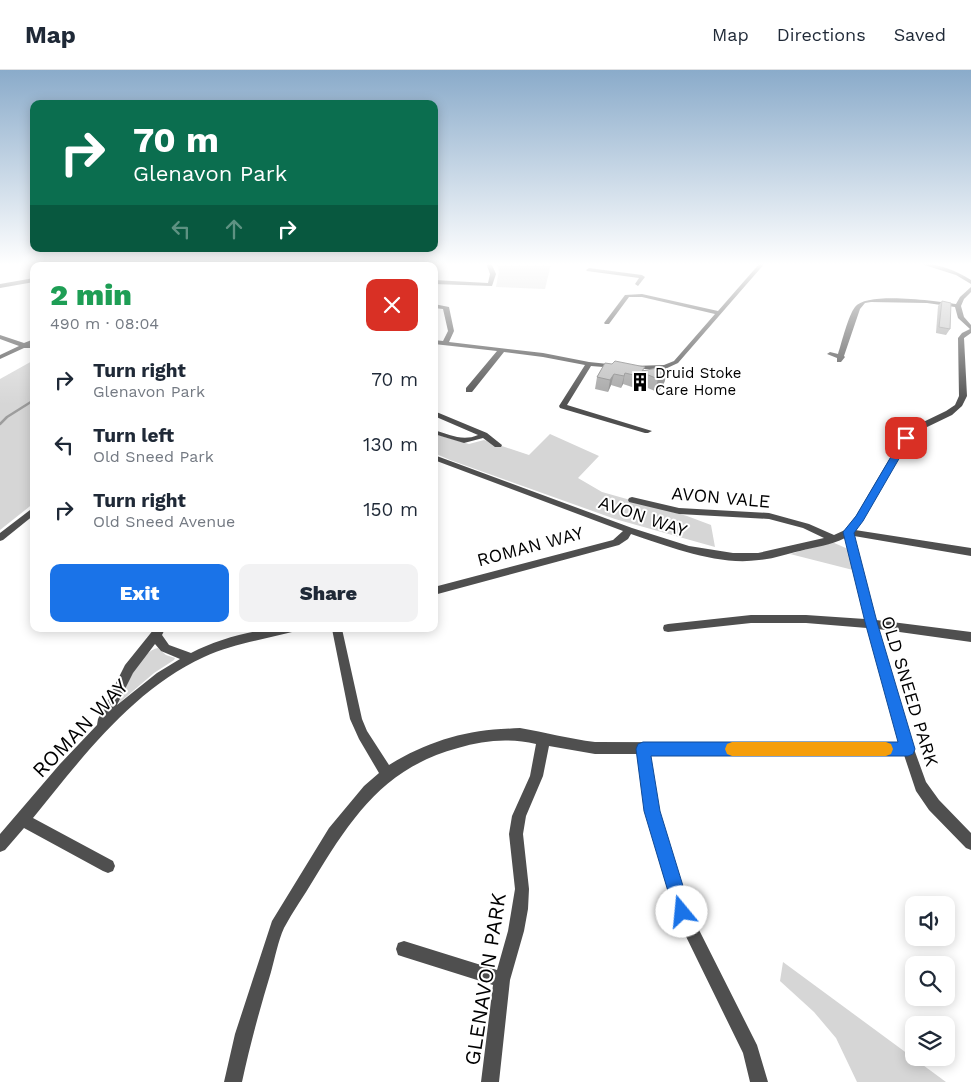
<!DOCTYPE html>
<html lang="en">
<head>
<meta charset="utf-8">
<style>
  :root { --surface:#fff; --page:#f2f2f3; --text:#1f2937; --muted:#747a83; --line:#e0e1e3; --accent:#1a73e8 }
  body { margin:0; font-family:"Work Sans",sans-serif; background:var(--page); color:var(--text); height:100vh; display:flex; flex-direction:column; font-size:19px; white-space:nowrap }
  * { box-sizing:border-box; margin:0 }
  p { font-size:16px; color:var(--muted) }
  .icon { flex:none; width:28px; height:28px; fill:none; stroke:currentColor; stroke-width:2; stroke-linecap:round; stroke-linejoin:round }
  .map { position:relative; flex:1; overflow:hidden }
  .panel { position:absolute; left:30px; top:192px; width:408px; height:370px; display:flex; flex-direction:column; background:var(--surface); border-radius:10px; box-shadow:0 2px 12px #0003 }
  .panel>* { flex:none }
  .banner { position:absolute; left:30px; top:30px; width:408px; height:152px; border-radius:10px; box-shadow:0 2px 12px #0003; background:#0b6e4f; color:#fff; overflow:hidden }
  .controls { position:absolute; left:905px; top:826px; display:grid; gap:10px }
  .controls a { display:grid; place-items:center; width:50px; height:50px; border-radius:10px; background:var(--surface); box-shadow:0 2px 12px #0003; font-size:25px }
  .pin { position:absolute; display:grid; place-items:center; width:42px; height:42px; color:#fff; margin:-21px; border-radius:10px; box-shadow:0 2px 8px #0006 }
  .me { position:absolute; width:55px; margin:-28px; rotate:343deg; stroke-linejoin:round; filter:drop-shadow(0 0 4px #0008) }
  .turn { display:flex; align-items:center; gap:18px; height:105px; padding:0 20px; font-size:22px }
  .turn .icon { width:65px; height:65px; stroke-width:2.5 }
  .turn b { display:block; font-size:35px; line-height:42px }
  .lanes { display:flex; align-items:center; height:48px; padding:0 20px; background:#0003; justify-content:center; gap:25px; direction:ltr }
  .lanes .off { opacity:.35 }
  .round { display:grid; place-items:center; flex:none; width:52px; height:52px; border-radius:10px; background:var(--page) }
  .summary { display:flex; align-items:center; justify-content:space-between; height:85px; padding:0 20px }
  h1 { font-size:30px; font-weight:800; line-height:38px; color:#1e9e55 }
  .action { display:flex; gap:10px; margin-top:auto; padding:10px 20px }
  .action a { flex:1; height:58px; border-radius:10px; background:var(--accent); color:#fff; font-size:20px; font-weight:800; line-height:58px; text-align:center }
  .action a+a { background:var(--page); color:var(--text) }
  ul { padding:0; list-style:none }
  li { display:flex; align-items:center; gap:15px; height:65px; padding:0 20px }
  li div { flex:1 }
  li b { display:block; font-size:19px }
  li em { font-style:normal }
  header { display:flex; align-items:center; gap:30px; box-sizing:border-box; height:70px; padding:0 25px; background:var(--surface); border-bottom:1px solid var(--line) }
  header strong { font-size:24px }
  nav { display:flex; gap:28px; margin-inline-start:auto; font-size:18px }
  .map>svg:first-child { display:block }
  .green { fill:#d6d6d6 }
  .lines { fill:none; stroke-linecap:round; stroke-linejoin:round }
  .stream-far1 { stroke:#9d9d9d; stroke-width:2 }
  .stream { stroke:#9d9d9d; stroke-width:2.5 }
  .minor { fill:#4f4f4f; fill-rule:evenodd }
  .wall { fill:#a4a4a4 }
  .shaded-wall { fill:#868686 }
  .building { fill:#bfbfbf; stroke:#868686 }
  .route { fill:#1a73e8; stroke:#114b97 }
  .slow { fill:#f59e0b }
  .labels { text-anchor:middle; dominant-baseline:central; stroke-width:4; stroke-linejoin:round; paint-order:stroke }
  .far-poi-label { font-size:15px; fill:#000; stroke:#fff; text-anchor:start }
  .street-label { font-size:18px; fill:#000; stroke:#fff }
  .near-street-label { font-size:21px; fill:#000; stroke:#fff }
</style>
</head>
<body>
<header>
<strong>Map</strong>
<nav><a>Map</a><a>Directions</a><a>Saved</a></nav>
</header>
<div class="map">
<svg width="971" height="1012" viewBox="0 0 971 1012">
  <rect width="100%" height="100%" fill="#fff"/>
  <!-- green -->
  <g class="green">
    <polygon points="496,193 546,193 551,194 545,219 496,217 499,201"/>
    <polygon points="34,290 34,433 0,460 0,309"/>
    <polygon points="434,364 469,374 484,370 529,385 550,364 599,386 578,408 602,422 687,446 711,455 715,477 615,449 450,390 434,383"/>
    <polygon points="832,472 848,479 853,500 790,484"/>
    <path d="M 158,578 L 166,585 L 175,588 L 174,590 L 154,603 L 119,633 C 123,618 142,580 158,578 Z"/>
    <polygon points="783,892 946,1012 857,1012 836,968 814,942 780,911"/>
  </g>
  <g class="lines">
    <!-- stream-far1 -->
    <polyline class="stream-far1" points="251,196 252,193"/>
    <!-- stream -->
    <polyline class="stream" points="0,354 7,347 34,330"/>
    <!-- minor -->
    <g class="minor">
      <polygon points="99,193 105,193 102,196 97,196"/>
      <polygon points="192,193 198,193 195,196 190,196"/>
      <polygon points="299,193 305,193 302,196 297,196"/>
      <polygon points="364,193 373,193 374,194 366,196"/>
      <polygon points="486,193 491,193 496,204 492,216 434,214 434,210 488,213 490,204"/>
      <polygon points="760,193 765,193 678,293 665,299 631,299 631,297 633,296 664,295 674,291 715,244 642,227 629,227 609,254 605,254 604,253 625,225 642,224 718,241"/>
      <path d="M 918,193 C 936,193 956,200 971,210 L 971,214 L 956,205 Z"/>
      <polygon points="589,198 642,205 645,207 638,216 635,214 639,208 587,201 586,200"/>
      <polygon points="34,208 34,212 0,218 0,214"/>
      <path d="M 971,217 L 971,222 L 964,229 L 961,236 L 964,247 L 971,255 L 971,263 L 964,268 L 967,326 L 962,336 L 952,345 L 923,359 L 909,369 L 862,450 L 855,460 L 971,478 L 971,486 L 854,466 L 876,550 L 971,562 L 971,572 L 878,559 L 914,679 L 926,712 L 939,730 L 971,763 L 971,780 L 966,778 L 929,740 L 916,721 L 904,685 L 650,684 L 659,741 L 689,840 L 757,975 L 768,1012 L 750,1012 L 743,983 L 674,842 L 645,741 L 637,684 L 595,684 L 549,676 L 543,706 L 526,746 L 523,764 L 529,819 L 528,839 L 524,861 L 510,910 L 499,1012 L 481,1012 L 493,915 L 404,887 L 398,885 L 396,879 L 398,873 L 404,871 L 497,900 L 508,861 L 515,819 L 509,764 L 512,746 L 530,706 L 536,674 C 510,668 484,670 458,678 C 384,698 352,747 314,809 C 304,826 293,841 284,858 C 278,871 275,888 271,902 C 260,938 250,975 242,1012 L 224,1012 L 235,964 L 272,851 L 329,758 L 364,716 L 379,703 L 359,669 L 350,649 L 332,559 L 342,559 L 362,649 L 367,661 L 389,695 C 423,674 461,661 501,659 C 507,659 514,658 520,658 C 545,662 569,669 595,672 L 900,673 L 867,558 L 806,553 L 751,553 L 668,562 L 664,561 L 663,558 L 664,555 L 668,554 L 751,545 L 806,545 L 865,549 L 845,468 C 831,475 815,477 800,481 C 787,484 773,489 759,490 C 718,496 670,477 631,464 L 628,469 L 619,475 L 434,525 L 434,517 L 613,470 L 623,461 L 434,390 L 434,385 L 632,458 L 689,476 L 733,483 L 758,483 L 824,468 L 803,458 L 769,449 L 679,444 L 629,432 L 628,430 L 629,428 L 632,427 L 679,438 L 769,443 L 809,454 L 834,465 L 845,460 L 856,446 L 903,366 L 917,355 L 946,341 L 955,335 L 959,326 L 958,268 L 962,263 L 970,259 L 958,248 L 955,237 L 927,233 L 871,232 L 865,233 L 860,239 L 844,286 L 845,287 L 841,292 L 837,292 L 837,288 L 827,284 L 830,282 L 838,284 C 842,272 848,246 855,237 C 866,221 937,231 956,234 L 960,227 Z"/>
      <polygon points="434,234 449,237 454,261 449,272 543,283 589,292 618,295 618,297 616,298 591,296 567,335 652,361 648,363 645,363 560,338 559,336 585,295 543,287 504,282 472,322 466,322 466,318 497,281 434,274 434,270 443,271 448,261 443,239 434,238"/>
      <polygon points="0,265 24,273 34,269 34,274 30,275 30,278 24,278 0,289 0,285 19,276 0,269"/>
      <path d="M 434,341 L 487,363 L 502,375 L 501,377 L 495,377 L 483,368 L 464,373 L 434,364 L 434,360 C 449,364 462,372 478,365 L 434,346 Z"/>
      <polygon points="34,437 34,445 3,470 0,471 0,463"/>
      <path d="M 154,559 L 165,559 L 162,565 L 169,575 L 191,583 C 221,568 259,557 293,559 L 292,562 L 288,563 C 260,570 230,575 204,587 C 132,620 81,689 33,748 L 113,791 L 115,796 L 113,801 L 108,803 L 103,801 L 24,758 L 5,780 L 0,782 L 0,764 L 60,694 L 97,655 L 98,649 L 125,595 ZM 155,574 L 161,581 L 180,589 L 157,603 L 117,635 L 133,603 Z"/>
    </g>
  </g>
  <!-- wall -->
  <g class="wall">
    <polygon points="942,231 950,259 946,265 936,263 938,236"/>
    <polygon points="605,293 644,300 668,301 664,313 659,321 655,321 638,314 635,318 623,314 621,318 611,315 608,322 595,319 597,307"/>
  </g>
  <!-- shaded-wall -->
  <g class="shaded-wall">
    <polygon points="668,301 664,313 659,321 655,321 658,309"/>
    <polygon points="641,302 638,314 635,318 638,306"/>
    <polygon points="625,303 623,314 621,318 624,306"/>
    <polygon points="614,304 611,315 608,322 610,310"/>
  </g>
  <!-- building -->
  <g class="building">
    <polygon points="942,231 951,233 950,259 939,257"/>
    <polygon points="615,291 645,297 642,301 657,298 668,301 662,309 658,309 641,302 638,306 625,303 624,306 614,304 610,310 597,307 605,293 612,294"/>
  </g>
  <!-- sky -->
  <linearGradient id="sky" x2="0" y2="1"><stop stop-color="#8aabca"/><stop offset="0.58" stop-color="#fff"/><stop offset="1" stop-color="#fff" stop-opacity="0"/></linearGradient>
  <rect width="971" height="335" fill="url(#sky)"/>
  <!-- route -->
  <polygon class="route" points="906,365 911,368 863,451 854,463 877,552 915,679 913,684 908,686 651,686 660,741 691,842 688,848 682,851 676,848 644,741 636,679 638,674 643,672 898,672 865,552 843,462 856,446 902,368"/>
  <!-- slow -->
  <polygon class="slow" points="732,672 886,672 891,674 893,679 891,684 886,686 732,686 727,684 725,679 727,674"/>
  <!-- icons -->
  <defs>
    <g id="building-bare" transform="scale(1.5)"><path d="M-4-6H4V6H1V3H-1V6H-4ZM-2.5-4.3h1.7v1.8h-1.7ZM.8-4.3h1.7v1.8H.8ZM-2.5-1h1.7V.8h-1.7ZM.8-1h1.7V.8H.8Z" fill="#000" stroke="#fff" stroke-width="2.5" paint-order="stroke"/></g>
  </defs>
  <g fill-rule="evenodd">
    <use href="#building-bare" x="640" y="312"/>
  </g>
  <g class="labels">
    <!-- far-poi labels -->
    <g class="far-poi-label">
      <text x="655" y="303">Druid Stoke<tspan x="655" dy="17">Care Home</tspan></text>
    </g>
    <!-- street labels -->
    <g class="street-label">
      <text transform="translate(721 427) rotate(5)">AVON VALE</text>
      <text transform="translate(643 446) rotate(19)">AVON WAY</text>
      <text transform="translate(530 476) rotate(-15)">ROMAN WAY</text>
      <text transform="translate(910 621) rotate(73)">OLD SNEED PARK</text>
    </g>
    <!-- near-street labels -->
    <g class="near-street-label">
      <text transform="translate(80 658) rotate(-46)">ROMAN WAY</text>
      <text transform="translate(485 909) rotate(-81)">GLENAVON PARK</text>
    </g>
  </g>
</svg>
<div class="controls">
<a><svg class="icon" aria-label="sound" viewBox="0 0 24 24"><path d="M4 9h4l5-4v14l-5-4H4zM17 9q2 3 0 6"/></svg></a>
<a><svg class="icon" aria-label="search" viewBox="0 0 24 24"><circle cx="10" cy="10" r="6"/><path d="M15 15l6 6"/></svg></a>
<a><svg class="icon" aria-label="layers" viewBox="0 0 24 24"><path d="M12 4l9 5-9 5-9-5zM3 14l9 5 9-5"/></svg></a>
</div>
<div class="pin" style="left:906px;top:368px;background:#d93025"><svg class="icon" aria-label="arrive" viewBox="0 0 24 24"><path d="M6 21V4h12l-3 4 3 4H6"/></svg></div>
<svg class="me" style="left:682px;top:842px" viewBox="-20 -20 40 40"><circle r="19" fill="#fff"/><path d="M0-13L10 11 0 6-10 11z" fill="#1a73e8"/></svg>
<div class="banner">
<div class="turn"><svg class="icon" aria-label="right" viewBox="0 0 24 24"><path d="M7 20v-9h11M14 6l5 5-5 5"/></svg><div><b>70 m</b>Glenavon Park</div></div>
<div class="lanes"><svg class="icon off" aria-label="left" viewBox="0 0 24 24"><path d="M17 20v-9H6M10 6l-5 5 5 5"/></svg><svg class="icon off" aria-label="ahead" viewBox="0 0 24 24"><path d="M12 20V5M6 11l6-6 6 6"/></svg><svg class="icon" aria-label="right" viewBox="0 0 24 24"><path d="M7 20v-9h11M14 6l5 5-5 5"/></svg></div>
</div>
<section class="panel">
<div class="summary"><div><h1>2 min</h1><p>490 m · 08:04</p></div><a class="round" style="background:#d93025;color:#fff"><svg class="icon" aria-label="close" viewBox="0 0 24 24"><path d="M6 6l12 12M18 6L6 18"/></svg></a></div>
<ul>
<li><svg class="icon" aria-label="right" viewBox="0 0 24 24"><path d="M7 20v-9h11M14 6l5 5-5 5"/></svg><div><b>Turn right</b><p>Glenavon Park</p></div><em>70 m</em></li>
<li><svg class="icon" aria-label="left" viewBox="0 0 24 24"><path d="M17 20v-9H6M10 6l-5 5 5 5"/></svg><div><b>Turn left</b><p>Old Sneed Park</p></div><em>130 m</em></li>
<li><svg class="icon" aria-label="right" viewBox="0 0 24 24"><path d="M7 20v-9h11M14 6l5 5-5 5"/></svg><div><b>Turn right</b><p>Old Sneed Avenue</p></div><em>150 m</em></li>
</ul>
<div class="action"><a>Exit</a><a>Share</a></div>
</section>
</div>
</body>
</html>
